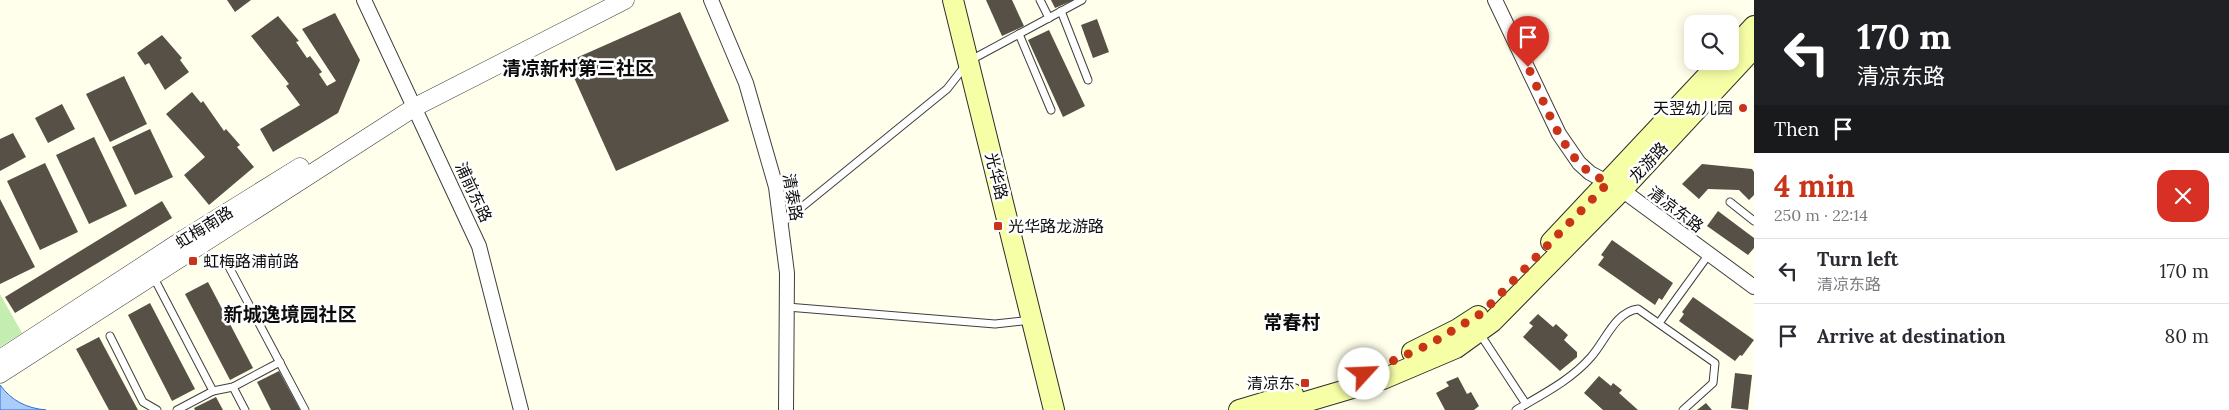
<!DOCTYPE html>
<html lang="en">
<head>
<meta charset="utf-8">
<style>
  :root { --surface:#fff; --page:#f7f7f7; --text:#2b2b33; --muted:#7c7c81; --line:#e1e1e2; --accent:#c93317 }
  body { margin:0; font-family:Lora,"Noto Sans SC",serif; background:var(--page); color:var(--text); height:100vh; display:flex; flex-direction:column; font-size:19px; white-space:nowrap }
  * { box-sizing:border-box; margin:0 }
  p { font-size:16px; color:var(--muted) }
  .icon { flex:none; width:28px; height:28px; fill:none; stroke:currentColor; stroke-width:2; stroke-linecap:round; stroke-linejoin:round }
  .map { position:relative; flex:1; overflow:hidden }
  .panel { display:flex; flex-direction:column; background:var(--surface); width:475px }
  .panel>* { flex:none }
  .hud { background:#202124; color:#fff; overflow:hidden }
  .fabs { position:absolute; left:1684px; top:15px; display:grid; gap:10px }
  .fabs a { display:grid; place-items:center; width:55px; height:55px; border-radius:10px; background:var(--surface); box-shadow:0 2px 12px #0003; font-size:25px }
  .pin { position:absolute; display:grid; place-items:center; width:42px; height:42px; color:#fff; margin:-51px -21px; border-radius:50% 50% 50% 0; rotate:-45deg; box-shadow:0 0 5px #0007 }
  .pin .icon { rotate:45deg }
  .me { position:absolute; width:55px; margin:-28px; rotate:65deg; stroke-linejoin:round; filter:drop-shadow(0 0 4px #0008) }
  .turn { display:flex; align-items:center; gap:18px; height:105px; padding:0 20px; font-size:22px }
  .turn .icon { width:65px; height:65px; stroke-width:2.5 }
  .turn b { display:block; font-size:35px; line-height:42px }
  .then { display:flex; align-items:center; height:48px; padding:0 20px; background:#0003; gap:10px; font-size:19px }
  .round { display:grid; place-items:center; flex:none; width:52px; height:52px; border-radius:15px; background:var(--page) }
  .overview { display:flex; align-items:center; justify-content:space-between; height:85px; padding:0 20px }
  h1 { font-size:30px; font-weight:700; line-height:38px; color:var(--accent) }
  ul { padding:0; list-style:none }
  li { display:flex; align-items:center; gap:15px; height:65px; padding:0 20px; border-top:1px solid var(--line) }
  li div { flex:1 }
  li b { display:block; font-size:19px }
  li em { font-style:normal }
  main { display:flex; flex:1; min-height:0 }
  .map>svg:first-child { display:block }
  .green { fill:#c4edb1 }
  .water { fill:#aacdfc; stroke:#2a70da }
  .building { fill:#565047 }
  .lines { fill:none; stroke-linecap:round; stroke-linejoin:round }
  .service-casing { stroke:#3f3f3f; stroke-width:9 }
  .minor-casing { stroke:#3f3f3f; stroke-width:16 }
  .tertiary-casing { stroke:#3f3f3f; stroke-width:19 }
  .secondary-casing { stroke:#2e2e2e; stroke-width:22 }
  .service { stroke:#fff; stroke-width:7 }
  .minor { stroke:#fff; stroke-width:14 }
  .tertiary { stroke:#fff; stroke-width:18 }
  .secondary { stroke:#f7ffa6; stroke-width:20 }
  .route { stroke:#c93317; stroke-width:9; stroke-dasharray:0 16.2 }
  .poi-dot { fill:#c93317; stroke:#fff; stroke-width:2 }
  .labels { text-anchor:middle; dominant-baseline:central; stroke-width:5; stroke-linejoin:round; paint-order:stroke }
  .poi-label { font-size:16px; fill:#0c0c0c; stroke:#fff; text-anchor:end }
  .street-label { font-size:16px; fill:#0c0c0c; stroke:#fff }
  .quarter-label { font-size:19px; font-weight:bold; fill:#0c0c0c; stroke:#fff }
</style>
</head>
<body>
<main>
<div class="map">
<svg width="1754" height="410" viewBox="0 0 1754 410">
  <rect width="100%" height="100%" fill="#ffffeb"/>
  <!-- green -->
  <polygon class="green" points="0,294 22,333 0,347"/>
  <!-- water -->
  <path class="water" d="M 0,385 C 12,401 26,408 46,410 L 0,410 Z"/>
  <!-- building -->
  <g class="building">
    <polygon points="227,0 251,0 235,12"/>
    <polygon points="986,0 1012,0 1024,26 1002,36"/>
    <polygon points="1051,0 1074,0 1055,8"/>
    <polygon points="680,12 729,121 616,171 567,62"/>
    <polygon points="335,13 360,60 338,113 273,152 260,129 300,105 286,86 289,84 251,36 278,16 299,41 296,42 307,58 310,56 322,72 319,74 327,86 336,81 302,29"/>
    <polygon points="1097,19 1109,52 1093,58 1081,25"/>
    <polygon points="1049,30 1085,106 1063,117 1028,40"/>
    <polygon points="162,35 182,58 180,60 189,72 165,90 149,63 145,65 137,53"/>
    <polygon points="124,76 147,124 110,142 86,94"/>
    <polygon points="192,92 201,103 203,101 224,131 226,129 240,145 237,147 254,167 209,205 184,175 205,157 166,114"/>
    <polygon points="62,104 75,129 48,143 35,118"/>
    <polygon points="150,129 173,177 135,195 112,147"/>
    <polygon points="13,133 26,157 0,171 0,139"/>
    <polygon points="94,137 127,206 89,224 56,155"/>
    <polygon points="45,163 78,232 40,250 7,181"/>
    <polygon points="1702,164 1752,169 1754,172 1754,195 1749,200 1739,190 1708,189 1699,199 1682,184"/>
    <polygon points="0,199 35,267 0,284"/>
    <polygon points="162,201 172,218 15,313 5,297"/>
    <polygon points="1718,211 1754,238 1754,248 1748,255 1707,226"/>
    <polygon points="1612,240 1673,283 1662,300 1659,298 1655,305 1598,265 1604,257 1601,255"/>
    <polygon points="208,282 253,368 230,380 185,294"/>
    <polygon points="1693,297 1754,340 1742,356 1740,355 1735,361 1679,321 1684,314 1682,312"/>
    <polygon points="150,303 195,389 172,401 128,315"/>
    <polygon points="1538,314 1553,327 1556,324 1568,335 1564,340 1577,352 1577,357 1560,371 1523,337 1533,326 1529,323"/>
    <polygon points="99,337 138,410 109,410 76,349"/>
    <polygon points="279,371 300,410 271,410 257,382"/>
    <polygon points="1735,373 1752,375 1748,410 1731,408"/>
    <polygon points="1599,376 1611,386 1613,383 1622,390 1619,393 1638,410 1603,410 1584,393"/>
    <polygon points="1458,377 1467,394 1471,392 1479,406 1474,410 1445,410 1436,393 1449,386 1446,382"/>
    <polygon points="216,397 223,410 195,410 194,408"/>
    <polygon points="1706,403 1712,410 1697,410"/>
  </g>
  <g class="lines">
    <!-- service casing -->
    <g class="service-casing">
      <g id="service">
        <polyline points="1040,0 1049,18"/>
        <polyline points="1061,11 1088,80"/>
        <polyline points="1019,34 1051,110"/>
        <polyline points="1730,202 1754,221"/>
        <polyline points="781,224 947,89 969,61 1082,0"/>
        <polyline points="228,265 305,410"/>
        <polyline points="153,276 213,391"/>
        <polyline points="787,307 995,324 1031,320"/>
        <polyline points="1659,323 1709,254"/>
        <polyline points="1480,334 1526,404"/>
        <polyline points="110,336 143,402 157,410"/>
        <polyline points="233,387 245,410"/>
        <polyline points="177,410 213,391 233,387 280,362"/>
        <path d="M 1516,410 C 1543,394 1571,380 1591,357 C 1606,340 1615,312 1638,309 L 1715,363 L 1713,383 L 1683,410"/>
      </g>
    </g>
    <!-- minor casing -->
    <g class="minor-casing">
      <g id="minor">
        <polyline points="364,0 479,246 521,410"/>
        <polyline points="711,0 746,83 776,187 787,273 786,410"/>
        <polyline points="1495,0 1559,134 1579,163 1590,173 1622,190 1754,287"/>
      </g>
    </g>
    <!-- tertiary casing -->
    <g class="tertiary-casing">
      <g id="tertiary">
        <polyline points="0,359 184,239 300,167"/>
        <polyline points="0,374 415,107 625,0"/>
      </g>
    </g>
    <!-- secondary casing -->
    <g class="secondary-casing">
      <g id="secondary">
        <polyline points="953,0 1054,410"/>
        <polyline points="1730,52 1754,26"/>
        <polyline points="1551,242 1721,61"/>
        <polyline points="1412,352 1458,329 1478,316"/>
        <polyline points="1239,410 1293,394"/>
        <polyline points="1278,410 1383,379 1456,348 1492,322 1622,190 1754,48"/>
      </g>
    </g>
    <!-- service -->
    <use href="#service" class="service"/>
    <!-- minor -->
    <use href="#minor" class="minor"/>
    <!-- tertiary -->
    <use href="#tertiary" class="tertiary"/>
    <!-- secondary -->
    <use href="#secondary" class="secondary"/>
  </g>
  <g class="lines">
    <!-- route -->
    <path class="route" d="M 1364,374 L 1430,344 L 1482,313 L 1608,183 C 1598,177 1587,172 1579,163 C 1556,137 1543,99 1528,67"/>
  </g>
  <!-- markers -->
  <g class="poi-dot">
    <circle cx="1743" cy="108" r="5"/>
    <rect x="993" y="221" width="10" height="10" rx="2.5"/>
    <rect x="188" y="256" width="10" height="10" rx="2.5"/>
    <rect x="1300" y="378" width="10" height="10" rx="2.5"/>
  </g>
  <g class="labels">
    <!-- poi labels -->
    <g class="poi-label">
      <text x="1733" y="108">天翌幼儿园</text>
      <text x="1008" y="226" text-anchor="start">光华路龙游路</text>
      <text x="203" y="261" text-anchor="start">虹梅路浦前路</text>
      <text x="1295" y="383">清凉东</text>
    </g>
    <!-- street labels -->
    <g class="street-label">
      <text transform="translate(1648 162) rotate(-47)">龙游路</text>
      <text transform="translate(997 176) rotate(76)">光华路</text>
      <text transform="translate(474 192) rotate(65)">浦前东路</text>
      <text transform="translate(793 197) rotate(80)">清泰路</text>
      <text transform="translate(1676 209) rotate(37)">清凉东路</text>
      <text transform="translate(204 227) rotate(-32)">虹梅南路</text>
    </g>
    <!-- quarter labels -->
    <g class="quarter-label">
      <text x="578" y="68">清凉新村第三社区</text>
      <text x="290" y="314">新城逸境园社区</text>
      <text x="1292" y="322">常春村</text>
    </g>
  </g>
</svg>
<div class="fabs">
<a><svg class="icon" aria-label="search" viewBox="0 0 24 24"><circle cx="10" cy="10" r="6"/><path d="M15 15l6 6"/></svg></a>
</div>
<div class="pin" style="left:1528px;top:67px;background:#d93025"><svg class="icon" aria-label="arrive" viewBox="0 0 24 24"><path d="M6 21V4h12l-3 4 3 4H6"/></svg></div>
<svg class="me" style="left:1364px;top:374px" viewBox="-20 -20 40 40"><circle r="19" fill="#fff"/><path d="M0-13L10 11 0 6-10 11z" fill="#c93317"/></svg>
</div>
<section class="panel">
<div class="hud">
<div class="turn"><svg class="icon" aria-label="left" viewBox="0 0 24 24"><path d="M17 20v-9H6M10 6l-5 5 5 5"/></svg><div><b>170 m</b>清凉东路</div></div>
<div class="then">Then<svg class="icon" aria-label="arrive" viewBox="0 0 24 24"><path d="M6 21V4h12l-3 4 3 4H6"/></svg></div>
</div>
<div class="overview"><div><h1>4 min</h1><p>250 m · 22:14</p></div><a class="round" style="background:#d93025;color:#fff"><svg class="icon" aria-label="close" viewBox="0 0 24 24"><path d="M6 6l12 12M18 6L6 18"/></svg></a></div>
<ul>
<li><svg class="icon" aria-label="left" viewBox="0 0 24 24"><path d="M17 20v-9H6M10 6l-5 5 5 5"/></svg><div><b>Turn left</b><p>清凉东路</p></div><em>170 m</em></li>
<li><svg class="icon" aria-label="arrive" viewBox="0 0 24 24"><path d="M6 21V4h12l-3 4 3 4H6"/></svg><div><b>Arrive at destination</b></div><em>80 m</em></li>
</ul>
</section>
</main>
</body>
</html>
